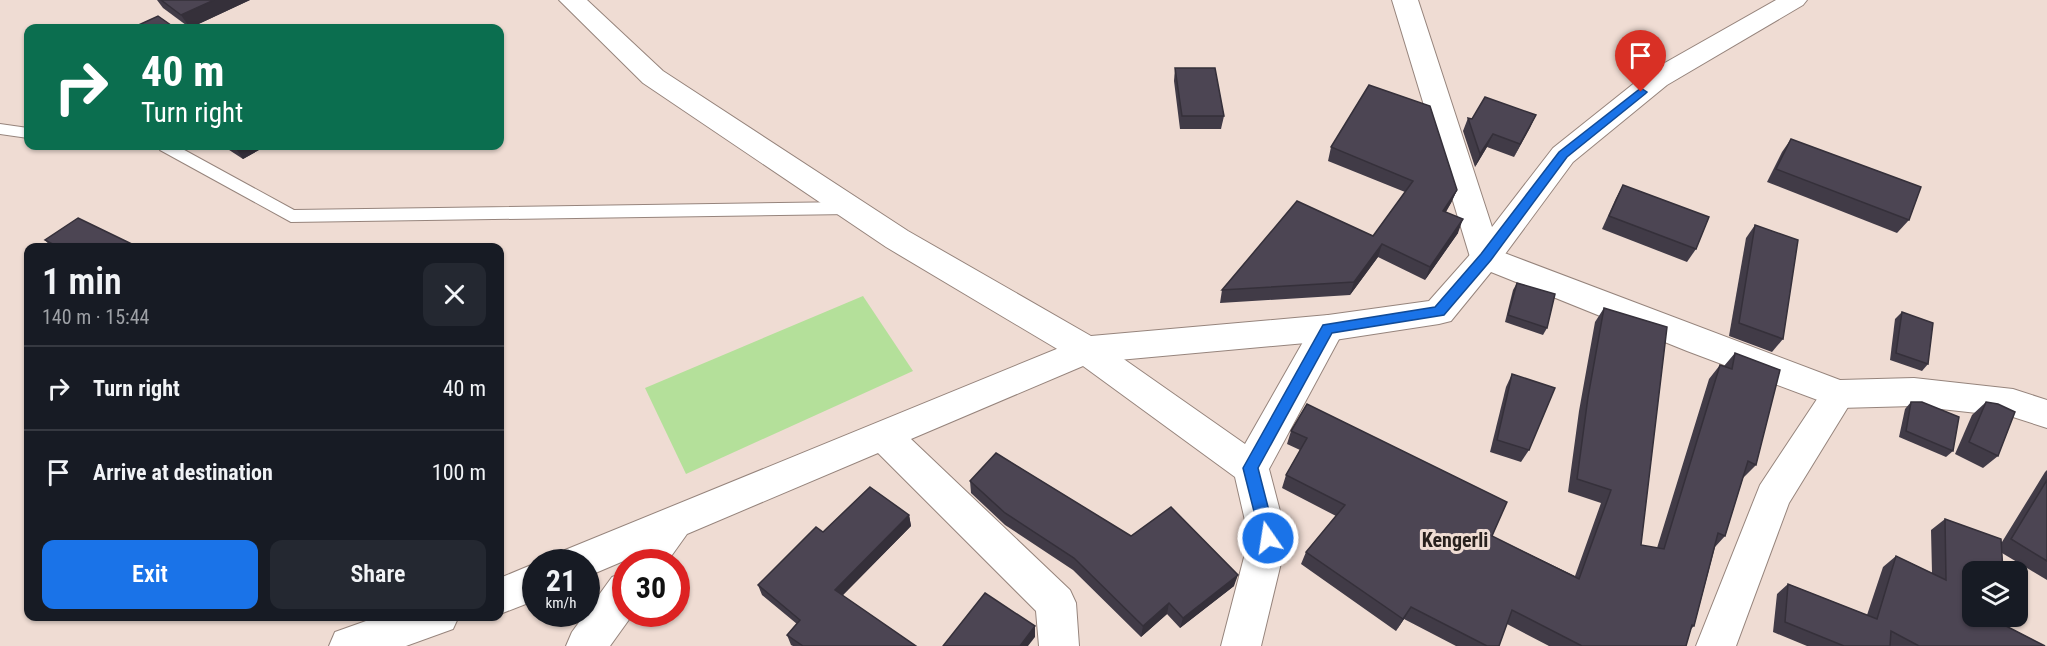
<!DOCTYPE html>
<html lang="en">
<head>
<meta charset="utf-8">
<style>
  :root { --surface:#171b24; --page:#242831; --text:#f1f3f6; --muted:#9ea1a6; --line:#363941; --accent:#1a73e8 }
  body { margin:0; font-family:"Roboto Condensed",sans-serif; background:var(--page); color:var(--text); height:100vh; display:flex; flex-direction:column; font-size:22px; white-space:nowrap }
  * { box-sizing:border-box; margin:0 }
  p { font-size:20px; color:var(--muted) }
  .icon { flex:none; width:33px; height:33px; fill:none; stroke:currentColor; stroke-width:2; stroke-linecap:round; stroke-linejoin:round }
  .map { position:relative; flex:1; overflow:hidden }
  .drawer { position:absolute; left:24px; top:243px; width:480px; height:378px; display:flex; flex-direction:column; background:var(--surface); border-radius:12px; box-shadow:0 2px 4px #0004 }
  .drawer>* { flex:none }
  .guide { position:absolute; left:24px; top:24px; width:480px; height:126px; border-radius:12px; box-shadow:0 2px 4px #0004; background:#0b6e4f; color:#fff; overflow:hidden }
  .controls { position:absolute; left:1962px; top:561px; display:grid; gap:12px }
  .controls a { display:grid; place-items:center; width:66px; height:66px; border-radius:12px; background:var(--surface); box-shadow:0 2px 4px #0004; font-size:30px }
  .speed { position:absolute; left:522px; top:549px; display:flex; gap:12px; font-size:30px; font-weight:700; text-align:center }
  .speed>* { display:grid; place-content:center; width:78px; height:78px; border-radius:50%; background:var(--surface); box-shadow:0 2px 4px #0004; line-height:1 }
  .speed small { font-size:15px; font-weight:400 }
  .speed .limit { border:9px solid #d22; background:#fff; color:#111 }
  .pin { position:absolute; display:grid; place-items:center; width:51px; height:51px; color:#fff; margin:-62px -26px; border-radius:50% 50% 50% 0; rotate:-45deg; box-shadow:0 0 6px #0007 }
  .pin .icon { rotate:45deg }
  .me { position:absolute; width:66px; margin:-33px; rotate:347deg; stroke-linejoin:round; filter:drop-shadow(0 0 4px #0008) }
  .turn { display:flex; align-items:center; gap:21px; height:126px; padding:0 18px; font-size:27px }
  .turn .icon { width:78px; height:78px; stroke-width:2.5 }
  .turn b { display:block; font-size:42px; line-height:51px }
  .round { display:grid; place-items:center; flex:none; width:63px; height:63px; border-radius:12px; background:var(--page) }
  .summary { display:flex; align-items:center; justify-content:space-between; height:102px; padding:0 18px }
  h1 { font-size:36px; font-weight:600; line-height:45px }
  .button { display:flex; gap:12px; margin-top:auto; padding:12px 18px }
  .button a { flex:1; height:69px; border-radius:12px; background:var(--accent); color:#fff; font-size:24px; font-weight:600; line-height:69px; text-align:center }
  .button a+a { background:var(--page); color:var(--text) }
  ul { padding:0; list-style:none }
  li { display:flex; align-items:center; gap:18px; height:84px; padding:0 18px; border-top:2px solid var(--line) }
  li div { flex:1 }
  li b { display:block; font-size:22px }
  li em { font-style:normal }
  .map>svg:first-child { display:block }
  .green { fill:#b4e09a }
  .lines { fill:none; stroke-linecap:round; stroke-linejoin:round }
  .lane-casing { stroke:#96847c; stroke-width:2 }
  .street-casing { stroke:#96847c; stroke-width:2 }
  .secondary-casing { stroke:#96847c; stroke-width:2 }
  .lane { fill:#fff; fill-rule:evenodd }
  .street { fill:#fff; fill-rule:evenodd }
  .secondary { fill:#fff; fill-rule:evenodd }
  .wall { fill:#413b47 }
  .shaded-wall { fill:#35303a }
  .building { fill:#4c4553; stroke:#35303a; stroke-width:1.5 }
  .route { fill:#1a73e8; stroke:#114b97; stroke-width:1.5 }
  .labels { text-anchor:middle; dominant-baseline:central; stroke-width:6; stroke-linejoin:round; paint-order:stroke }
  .quarter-label { font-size:20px; font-weight:bold; fill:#27201d; stroke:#efdcd3 }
</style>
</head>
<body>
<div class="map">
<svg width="2047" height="646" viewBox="0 0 2047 646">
  <rect width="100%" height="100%" fill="#efdcd3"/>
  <!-- green -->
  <polygon class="green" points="863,296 913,371 686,474 645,388"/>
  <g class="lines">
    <!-- lane casing -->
    <g class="lane-casing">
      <g id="lane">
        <polygon points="0,124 28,128 28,138 0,134"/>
        <polygon points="159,146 177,146 294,210 850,202 856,204 858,208 856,212 850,214 291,222 160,150"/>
      </g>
    </g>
    <!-- street casing -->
    <g class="street-casing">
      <g id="street">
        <polygon points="1392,0 1418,0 1492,227 1553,148 1647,73 1776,0 1807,0 1803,5 1667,85 1573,162 1497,265 1486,268 1475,265 1470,257"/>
        <polygon points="1328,315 1340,319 1345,328 1269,469 1287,538 1261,646 1221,646 1249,538 1235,477 1083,366 911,439 1070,590 1076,603 1079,646 1039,646 1036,611 878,453 687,534 667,562 626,562 626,560 586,577 586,562 560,562 565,550 1086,337 1098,341 1245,444 1316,319"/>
        <polygon points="1839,380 1851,384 1856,394 1789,503 1736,646 1696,646 1760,485 1827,384"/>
        <polygon points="536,563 536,600 500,614 500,578"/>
        <polygon points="626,572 626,614 633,614 610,646 566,646 572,632 612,577"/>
        <polygon points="380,616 459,616 453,629 406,646 329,646 335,632"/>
      </g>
    </g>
    <!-- secondary casing -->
    <g class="secondary-casing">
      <polygon id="secondary" points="559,0 587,0 663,71 908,231 1091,336 1328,315 1429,301 1475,249 1486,246 1840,380 1914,378 2013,389 2047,400 2047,428 2013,417 1914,406 1839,408 1687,351 1491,272 1451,321 1439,324 1328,341 1086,363 1074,359 886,247 643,83"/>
    </g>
    <!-- lane -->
    <use href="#lane" class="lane"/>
    <!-- street -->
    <use href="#street" class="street"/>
    <!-- secondary -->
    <use href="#secondary" class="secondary"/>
  </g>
  <!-- wall -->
  <g class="wall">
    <polygon points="157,0 250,0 190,28 163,8"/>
    <polygon points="1175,68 1224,116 1221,129 1180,129 1174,81"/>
    <polygon points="1536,115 1514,157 1487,147 1475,167 1463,131 1468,118 1472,119"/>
    <polygon points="1791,139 1909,220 1897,233 1767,182 1782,152"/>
    <polygon points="223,146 266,146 243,159"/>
    <polygon points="1331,147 1457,190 1451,203 1446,212 1458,233 1425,280 1378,257 1350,295 1220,303 1222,290 1373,236 1405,192 1328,161"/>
    <polygon points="1623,185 1696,249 1687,262 1602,229 1616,198"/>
    <polygon points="1755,225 1783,339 1772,352 1729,336 1746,238"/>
    <polygon points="45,240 140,248 52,248"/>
    <polygon points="1517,283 1547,328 1543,335 1505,322 1513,290"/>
    <polygon points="1604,308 1641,545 1657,548 1709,379 1720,365 1724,366 1735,353 1756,465 1743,478 1725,536 1715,547 1694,626 1691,629 1686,646 1549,646 1507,624 1499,646 1456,646 1404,619 1396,631 1301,564 1306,552 1336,516 1282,488 1286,475 1300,450 1287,444 1291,431 1307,404 1492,536 1575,576 1601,503 1568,492 1579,411 1595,322"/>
    <polygon points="1902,312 1928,364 1922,371 1890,360 1895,319"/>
    <polygon points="1512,374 1529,450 1521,462 1490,452 1506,387"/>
    <polygon points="1911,402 1953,451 1946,457 1899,437 1905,409"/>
    <polygon points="1986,402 1998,456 1983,468 1955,454 1972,415"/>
    <polygon points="2047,470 2047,580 2002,553 2006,626 2045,646 1807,646 1773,632 1777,594 1788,584 1867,615 1883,567 1896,556 1932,573 1931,530 1945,519 2002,542 2045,472"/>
    <polygon points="970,481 1131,536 1234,586 1180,628 1167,614 1141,637 1073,570 1005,525 971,493"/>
    <polygon points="909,515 911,526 842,596 916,646 793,646 791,645 787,635 797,624 762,595 758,585 823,532"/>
  </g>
  <!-- shaded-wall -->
  <g class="shaded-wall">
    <polygon points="214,0 250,0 190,28 181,15"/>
    <polygon points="1536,115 1530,128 1514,157 1520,144"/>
    <polygon points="1493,134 1487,147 1475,167 1480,154"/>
    <polygon points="234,146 266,146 243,159"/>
    <polygon points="1457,190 1451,203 1438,224 1443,211"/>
    <polygon points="1463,219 1458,233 1425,280 1430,267"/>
    <polygon points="1382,244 1378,257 1350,295 1354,282"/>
    <polygon points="909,515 911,526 837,601 835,590"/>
    <polygon points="1238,575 1234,586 1180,628 1183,618"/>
    <polygon points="1169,603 1167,614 1141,637 1143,626"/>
    <polygon points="1411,607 1404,619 1396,631 1403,619"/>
    <polygon points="1035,626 1035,637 1028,646 1020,646"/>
  </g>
  <!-- building -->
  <g class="building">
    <polygon points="161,0 214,0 181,15"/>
    <polygon points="158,16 175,28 132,28"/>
    <polygon points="1175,68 1215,68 1224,116 1182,116"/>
    <polygon points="1369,85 1430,106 1457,190 1443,211 1463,219 1430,267 1382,244 1354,282 1222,290 1297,201 1373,236 1413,181 1331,147"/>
    <polygon points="1485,97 1536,115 1520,144 1493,134 1480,154 1468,118 1472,119"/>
    <polygon points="1791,139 1921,187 1909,220 1776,169"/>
    <polygon points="1623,185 1709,217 1696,249 1609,216"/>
    <polygon points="78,218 140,248 60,248 45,240"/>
    <polygon points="1755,225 1798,240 1783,339 1739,323"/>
    <polygon points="1517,283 1555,294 1547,328 1508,315"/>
    <polygon points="1604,308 1667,327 1641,545 1664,549 1720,365 1732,369 1735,353 1780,370 1756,465 1748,461 1725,536 1718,533 1694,626 1692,625 1686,646 1582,646 1512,610 1499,646 1487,646 1411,607 1403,619 1306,552 1345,505 1286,475 1307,438 1291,431 1307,404 1507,502 1492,536 1579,579 1611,490 1577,479 1588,397"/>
    <polygon points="1902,312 1933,323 1928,364 1896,353"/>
    <polygon points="1512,374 1555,388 1529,450 1497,440"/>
    <polygon points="1911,402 1922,402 1959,417 1953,451 1906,431"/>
    <polygon points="1986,402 1998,404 2015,412 1998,456 1969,442"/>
    <polygon points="996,453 1131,536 1171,507 1238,575 1183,618 1169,603 1143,626 1074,558 1005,513 970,481"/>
    <polygon points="2047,480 2047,561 2011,539"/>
    <polygon points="870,487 909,515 835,590 916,646 803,646 787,635 800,620 758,585 816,527 823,532"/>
    <polygon points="1945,519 2001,539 2003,572 1972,572 1972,616 2006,616 2006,626 2045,646 1919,646 1891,631 1890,646 1844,646 1785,622 1788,584 1877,619 1896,556 1946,580"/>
    <polygon points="985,593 1035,626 1020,646 943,646"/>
  </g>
  <!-- route -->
  <polygon class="route" points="1641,88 1647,92 1645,94 1567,157 1491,260 1444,315 1332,333 1258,468 1276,538 1273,543 1268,545 1262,543 1243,468 1323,325 1435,307 1481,254 1559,152"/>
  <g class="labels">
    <!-- quarter labels -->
    <g class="quarter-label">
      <text x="1455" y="540">Kengerli</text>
    </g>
  </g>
</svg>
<div class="controls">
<a><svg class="icon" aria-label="layers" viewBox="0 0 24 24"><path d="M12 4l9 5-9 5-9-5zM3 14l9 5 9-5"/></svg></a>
</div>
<div class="speed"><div>21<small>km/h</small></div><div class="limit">30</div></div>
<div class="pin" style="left:1641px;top:92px;background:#d93025"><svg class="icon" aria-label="arrive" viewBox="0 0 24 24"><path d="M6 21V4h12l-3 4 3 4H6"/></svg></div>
<svg class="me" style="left:1268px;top:538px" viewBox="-20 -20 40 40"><circle r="17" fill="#1a73e8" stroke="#fff" stroke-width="3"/><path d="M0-11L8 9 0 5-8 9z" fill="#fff"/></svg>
<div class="guide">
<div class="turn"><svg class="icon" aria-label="right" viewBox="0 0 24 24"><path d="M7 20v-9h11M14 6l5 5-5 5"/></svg><div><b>40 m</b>Turn right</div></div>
</div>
<section class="drawer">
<div class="summary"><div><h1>1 min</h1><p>140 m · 15:44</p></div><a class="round"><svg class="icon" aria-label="close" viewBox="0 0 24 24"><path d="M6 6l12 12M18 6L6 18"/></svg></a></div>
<ul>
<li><svg class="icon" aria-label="right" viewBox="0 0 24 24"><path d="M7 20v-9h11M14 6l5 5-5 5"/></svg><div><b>Turn right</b></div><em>40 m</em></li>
<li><svg class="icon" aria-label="arrive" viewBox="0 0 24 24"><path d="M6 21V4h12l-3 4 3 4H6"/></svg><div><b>Arrive at destination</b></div><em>100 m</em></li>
</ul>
<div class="button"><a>Exit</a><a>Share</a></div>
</section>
</div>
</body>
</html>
